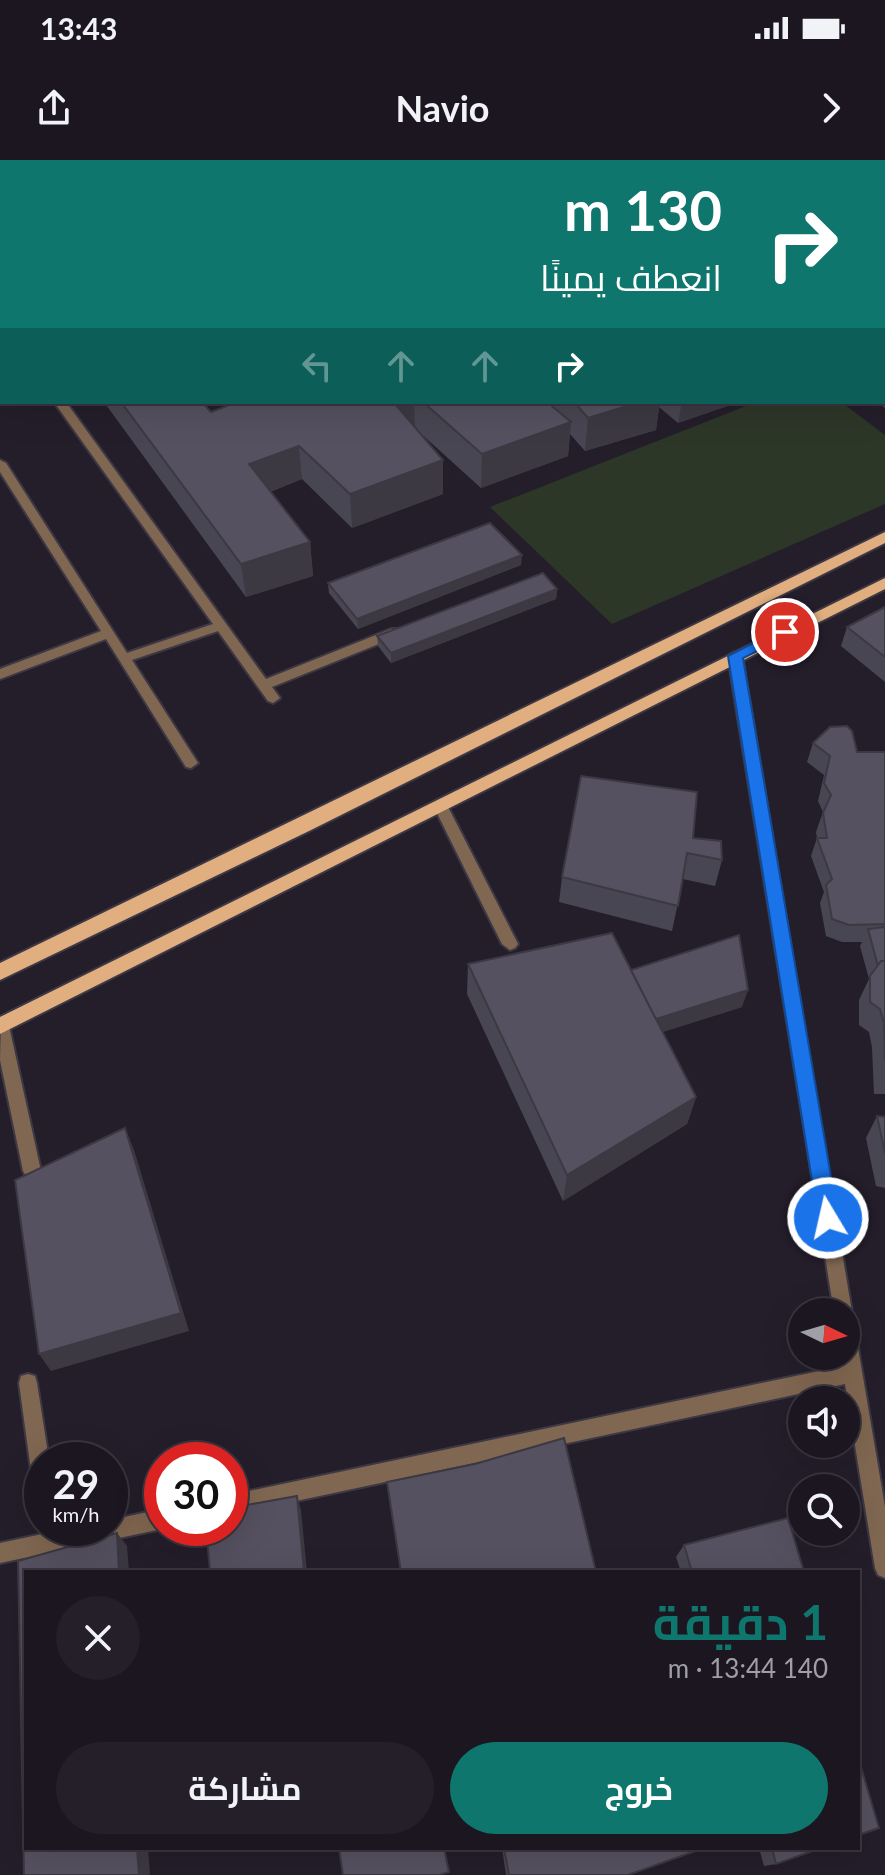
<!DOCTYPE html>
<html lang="ar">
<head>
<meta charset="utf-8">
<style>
  :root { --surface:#1b1620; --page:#241f29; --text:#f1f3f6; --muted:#a09fa5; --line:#39353e; --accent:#0f766e }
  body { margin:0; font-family:Lato,Cairo,sans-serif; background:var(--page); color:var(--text); direction:rtl; height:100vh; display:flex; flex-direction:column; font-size:30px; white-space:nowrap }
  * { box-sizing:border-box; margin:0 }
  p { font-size:26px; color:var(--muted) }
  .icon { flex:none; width:44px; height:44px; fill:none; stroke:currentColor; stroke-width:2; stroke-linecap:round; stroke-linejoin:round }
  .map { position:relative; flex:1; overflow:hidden; direction:ltr }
  .sheet { position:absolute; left:24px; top:1410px; width:836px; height:280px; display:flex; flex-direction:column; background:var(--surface); border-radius:0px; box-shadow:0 8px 32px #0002,0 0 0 2px var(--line); direction:rtl }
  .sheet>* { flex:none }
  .guide { position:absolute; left:0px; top:0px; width:886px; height:244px; box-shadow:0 8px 32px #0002,0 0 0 2px var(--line); direction:rtl; background:#0f766e; color:#fff; overflow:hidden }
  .needle { width:52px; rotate:95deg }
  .buttons { position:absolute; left:788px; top:1138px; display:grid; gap:16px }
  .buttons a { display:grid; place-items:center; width:72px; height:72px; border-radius:50%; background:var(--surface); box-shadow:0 8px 32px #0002,0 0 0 2px var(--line); font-size:40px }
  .speed { position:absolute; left:24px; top:1282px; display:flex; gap:16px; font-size:40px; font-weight:700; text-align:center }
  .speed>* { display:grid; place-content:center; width:104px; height:104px; border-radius:50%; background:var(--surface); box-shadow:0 8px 32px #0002,0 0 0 2px var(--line); line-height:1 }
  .speed small { font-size:20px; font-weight:400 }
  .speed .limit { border:12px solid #d22; background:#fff; color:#111 }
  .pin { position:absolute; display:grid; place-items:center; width:68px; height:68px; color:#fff; margin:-34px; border:4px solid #fff; border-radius:50%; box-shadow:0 2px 8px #0007 }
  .me { position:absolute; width:88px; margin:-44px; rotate:351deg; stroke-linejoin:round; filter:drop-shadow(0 0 6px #0008) }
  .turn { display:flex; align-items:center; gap:28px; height:168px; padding:0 32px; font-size:36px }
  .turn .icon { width:104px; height:104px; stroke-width:2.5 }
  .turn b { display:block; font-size:56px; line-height:68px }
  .lanes { display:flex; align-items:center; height:76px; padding:0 32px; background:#0003; justify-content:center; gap:40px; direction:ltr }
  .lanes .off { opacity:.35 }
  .round { display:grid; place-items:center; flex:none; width:84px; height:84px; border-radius:42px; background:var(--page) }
  .headline { display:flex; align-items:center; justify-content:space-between; height:136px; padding:0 32px }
  h1 { font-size:48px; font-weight:700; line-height:60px; color:var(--accent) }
  .action { display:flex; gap:16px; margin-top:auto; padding:16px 32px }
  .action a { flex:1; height:92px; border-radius:48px; background:var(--accent); color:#fff; font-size:32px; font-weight:700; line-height:92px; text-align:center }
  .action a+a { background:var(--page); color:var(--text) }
  .status { display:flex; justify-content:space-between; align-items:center; height:56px; padding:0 40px; background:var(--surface); direction:ltr }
  .status svg { height:22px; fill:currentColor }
  header { display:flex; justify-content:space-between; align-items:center; height:104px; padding:0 32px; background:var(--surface); font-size:36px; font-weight:700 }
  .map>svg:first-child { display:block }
  .green { fill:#2d3728 }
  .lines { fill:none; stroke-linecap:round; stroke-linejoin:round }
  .service-casing { stroke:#3e3845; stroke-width:4 }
  .minor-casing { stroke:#3e3845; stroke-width:4 }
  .tertiary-casing { stroke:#3e3845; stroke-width:4 }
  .primary-casing { stroke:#3e3845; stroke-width:4 }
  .service { fill:#806751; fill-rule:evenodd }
  .minor { fill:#806751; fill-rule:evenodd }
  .tertiary { fill:#806751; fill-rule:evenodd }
  .primary { fill:#e1ae7f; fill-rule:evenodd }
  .wall { fill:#494653 }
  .shaded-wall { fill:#3c3943 }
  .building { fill:#555160; stroke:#3c3943; stroke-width:2 }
  .route { fill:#1a73e8; stroke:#114b97; stroke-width:2 }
</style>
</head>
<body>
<div class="status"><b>13:43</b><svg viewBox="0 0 49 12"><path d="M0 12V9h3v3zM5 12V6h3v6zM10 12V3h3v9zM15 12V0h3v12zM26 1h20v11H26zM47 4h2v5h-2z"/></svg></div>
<header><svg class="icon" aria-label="forward" viewBox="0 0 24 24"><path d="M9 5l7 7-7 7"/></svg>Navio<svg class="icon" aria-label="share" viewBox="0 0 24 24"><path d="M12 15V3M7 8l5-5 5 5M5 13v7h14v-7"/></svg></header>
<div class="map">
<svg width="885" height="1715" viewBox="0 0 885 1715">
  <rect width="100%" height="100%" fill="#241e2b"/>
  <!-- green -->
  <polygon class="green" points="756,242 841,242 885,275 885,344 612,464 490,347"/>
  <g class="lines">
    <!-- service casing -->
    <g class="service-casing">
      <g id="service">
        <polygon points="303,0 319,0 301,2"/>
        <polygon points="459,0 469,0 471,2 461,2"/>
        <polygon points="544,0 555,0 557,2 546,2"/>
        <polygon points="697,0 713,0 695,2"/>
        <rect x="0" y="203" width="2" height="6"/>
        <polygon points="54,242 66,242 266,519 391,469 401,469 401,475 272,527 280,538 273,543 268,541 218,471 132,500 198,603 191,608 186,607 106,479 0,519 0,509 101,471 0,312 0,300 6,303 127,493 213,464"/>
        <polygon points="440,640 447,645 518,784 515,788 510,790 502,784 433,645"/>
        <polygon points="1,859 7,861 9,866 41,1011 38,1016 32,1019 26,1016 23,1011 0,900"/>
        <polygon points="28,1214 35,1216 37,1223 49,1300 42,1300 42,1328 35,1325 32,1318 19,1223 21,1216"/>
      </g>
    </g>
    <!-- minor casing -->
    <g class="minor-casing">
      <g id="minor">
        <polygon points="853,0 863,0 851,2"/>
        <polygon points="735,492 742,496 852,1152 846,1160 846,1152 834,1152 728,496"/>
        <polygon points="846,1161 853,1164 855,1170 885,1347 885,1418 878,1415 875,1408 845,1224 230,1355 230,1335 843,1206 841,1196 846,1196"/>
        <polygon points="162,1349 162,1368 164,1368 162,1369 0,1403 0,1383 71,1368 110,1368 110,1360"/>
      </g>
    </g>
    <!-- tertiary casing -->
    <g class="tertiary-casing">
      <g id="tertiary">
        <polygon points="717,0 729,0 731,2 719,2"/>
        <polygon points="766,0 778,0 780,2 768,2"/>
        <rect x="884" y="50" width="1" height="7"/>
        <rect x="884" y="72" width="1" height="7"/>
      </g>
    </g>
    <!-- primary casing -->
    <g class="primary-casing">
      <g id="primary">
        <polygon points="885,372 885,383 309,671 0,820 0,803"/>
        <polygon points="885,418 885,429 0,874 0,857"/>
      </g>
    </g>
    <!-- service -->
    <use href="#service" class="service"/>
    <!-- minor -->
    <use href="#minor" class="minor"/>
    <!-- tertiary -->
    <use href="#tertiary" class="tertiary"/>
    <!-- primary -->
    <use href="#primary" class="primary"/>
  </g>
  <!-- wall -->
  <g class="wall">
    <polygon points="884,114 885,114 885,248 877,242 884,242"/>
    <polygon points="104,242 202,242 211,252 226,246 223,242 739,242 678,263 659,247 656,270 585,291 570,274 568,296 481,328 418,271 443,334 352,368 302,319 270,332 310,382 313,416 246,437"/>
    <polygon points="521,405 358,469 329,433 328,423"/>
    <polygon points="557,429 556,439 391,503 378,486 377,476"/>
    <polygon points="885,447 885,522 841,486 847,467"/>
    <polygon points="813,583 857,592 885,592 885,934 874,934 872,887 869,872 859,865 859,840 869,819 860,786 862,782 842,782 826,776 820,743 824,732 811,696 817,678 816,672 823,652 818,641 824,615 807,602"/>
    <polygon points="693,678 722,700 715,726 683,719 672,771 559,742 562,717"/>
    <polygon points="468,804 631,810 742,847 662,872 696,937 687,964 563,1041 467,834"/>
    <polygon points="877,956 885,957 885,1028 876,1026 866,978"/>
    <polygon points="684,1385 804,1412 681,1412 676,1397"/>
    <polygon points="502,1688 704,1688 628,1715 506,1715"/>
    <polygon points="759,1688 821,1688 776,1704 764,1706"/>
  </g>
  <!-- shaded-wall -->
  <g class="shaded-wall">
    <polygon points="133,0 170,0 157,2 133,2"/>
    <rect x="0" y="159" width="2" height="36"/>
    <polygon points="398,242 414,242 415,268 395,244"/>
    <polygon points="640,242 660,242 656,270 585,291 588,258"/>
    <polygon points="682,242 739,242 678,263"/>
    <polygon points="571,262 568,296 481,328 482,294"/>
    <polygon points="299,286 302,319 253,338 249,304"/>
    <polygon points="443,300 443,334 352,368 350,334"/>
    <polygon points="310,382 313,416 246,437 241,404"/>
    <polygon points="522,395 521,405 358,469 357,459"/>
    <polygon points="557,429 556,439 391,503 391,493"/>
    <polygon points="748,830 742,847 644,878 648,861"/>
    <polygon points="696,937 687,964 563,1041 567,1015"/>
    <polygon points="125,968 134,990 189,1171 51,1211 39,1194"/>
    <polygon points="297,1336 301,1350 307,1412 304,1412"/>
    <polygon points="117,1373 127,1386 129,1412 119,1412"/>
    <polygon points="137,1688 148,1688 150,1715 139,1715"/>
  </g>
  <!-- building -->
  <g class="building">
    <polygon points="873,0 885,0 885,10 884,2 871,2"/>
    <rect x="0" y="114" width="2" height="45"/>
    <polygon points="884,114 885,114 885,208 884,207"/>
    <polygon points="121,242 202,242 211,252 237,242 398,242 395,244 443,300 350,334 299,286 249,304 310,382 241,404"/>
    <polygon points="423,242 547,242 571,262 482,294"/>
    <polygon points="574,242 640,242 588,258"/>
    <polygon points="490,363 522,395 357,459 328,423"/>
    <polygon points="543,413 557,429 391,493 377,476"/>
    <polygon points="885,447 885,497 847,467"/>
    <polygon points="847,566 852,571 857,592 885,592 885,764 849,765 832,759 826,725 832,719 817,678 827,678 823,653 831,635 824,623 830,596 813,583 830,567"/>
    <polygon points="581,616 697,632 693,678 721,681 722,700 687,693 678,746 562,717"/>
    <polygon points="885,767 885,801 881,801 878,806 868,769"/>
    <polygon points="612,773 696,937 567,1015 468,804"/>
    <polygon points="739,775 748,830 656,859 631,810"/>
    <polygon points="881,801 885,801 885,901 884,863 880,849 870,842 870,816"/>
    <polygon points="877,956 885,957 885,993"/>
    <polygon points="125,968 181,1153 39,1194 15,1020"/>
    <polygon points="564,1278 596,1412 401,1412 387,1322 475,1304"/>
    <polygon points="297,1336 304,1412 210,1412 206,1368 230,1368 230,1348"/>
    <polygon points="788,1358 804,1412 692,1412 684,1385"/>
    <polygon points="117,1373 119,1412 26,1412 26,1688 137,1688 139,1715 24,1715 18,1401"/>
    <polygon points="858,1597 879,1668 858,1675"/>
    <polygon points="339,1688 444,1688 449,1712 439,1715 343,1715"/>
    <polygon points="504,1688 704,1688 628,1715 509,1715"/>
    <polygon points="772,1688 821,1688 776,1704"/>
  </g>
  <!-- route -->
  <polygon class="route" points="785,467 790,468 790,475 743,498 838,1058 835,1065 828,1067 821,1065 818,1058 728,496"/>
</svg>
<div class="buttons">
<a><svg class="needle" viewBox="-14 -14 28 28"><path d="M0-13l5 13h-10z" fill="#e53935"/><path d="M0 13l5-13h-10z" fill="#a09fa5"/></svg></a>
<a><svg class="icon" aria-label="sound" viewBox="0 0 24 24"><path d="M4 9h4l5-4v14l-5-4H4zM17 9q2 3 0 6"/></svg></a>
<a><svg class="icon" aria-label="search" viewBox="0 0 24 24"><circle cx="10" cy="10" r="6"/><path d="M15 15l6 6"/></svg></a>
</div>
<div class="speed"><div>29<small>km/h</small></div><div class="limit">30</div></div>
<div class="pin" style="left:785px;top:472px;background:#d93025"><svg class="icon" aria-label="arrive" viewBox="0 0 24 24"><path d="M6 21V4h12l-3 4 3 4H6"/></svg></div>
<svg class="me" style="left:828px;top:1058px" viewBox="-20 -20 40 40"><circle r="17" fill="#1a73e8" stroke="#fff" stroke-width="3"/><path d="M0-11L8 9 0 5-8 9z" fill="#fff"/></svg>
<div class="guide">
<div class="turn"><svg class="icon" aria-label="right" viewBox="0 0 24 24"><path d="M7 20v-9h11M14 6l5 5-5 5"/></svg><div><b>130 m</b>انعطف يمينًا</div></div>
<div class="lanes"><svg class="icon off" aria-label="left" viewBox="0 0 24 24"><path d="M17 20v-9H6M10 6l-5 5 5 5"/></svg><svg class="icon off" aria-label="ahead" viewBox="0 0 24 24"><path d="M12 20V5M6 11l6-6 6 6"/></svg><svg class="icon off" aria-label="ahead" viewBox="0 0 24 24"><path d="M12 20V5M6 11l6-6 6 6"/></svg><svg class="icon" aria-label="right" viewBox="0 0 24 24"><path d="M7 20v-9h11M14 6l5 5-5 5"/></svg></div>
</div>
<section class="sheet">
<div class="headline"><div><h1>1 دقيقة</h1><p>140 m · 13:44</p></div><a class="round"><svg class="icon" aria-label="close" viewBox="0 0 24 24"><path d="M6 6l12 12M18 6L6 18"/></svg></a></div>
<div class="action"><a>خروج</a><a>مشاركة</a></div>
</section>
</div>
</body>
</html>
